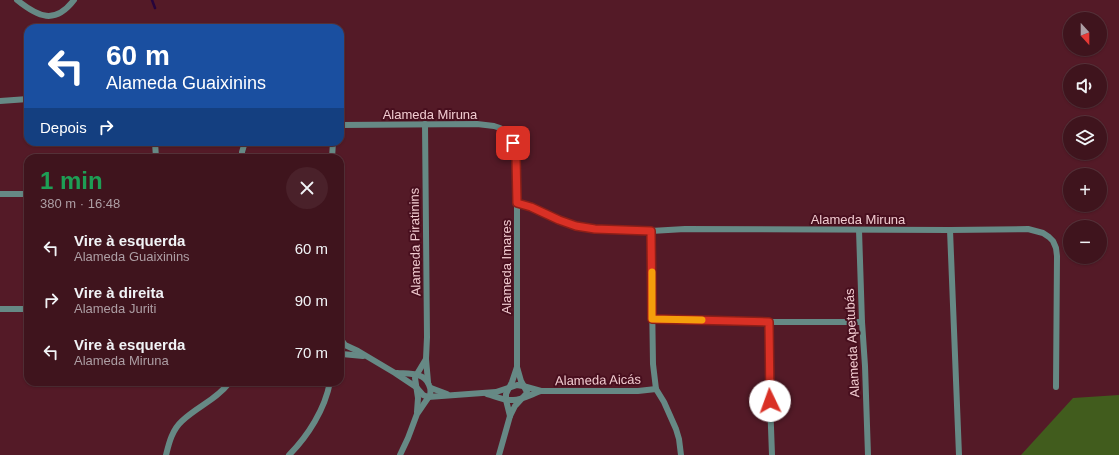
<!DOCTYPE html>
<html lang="pt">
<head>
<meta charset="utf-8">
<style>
  :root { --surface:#3f141d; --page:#4a212a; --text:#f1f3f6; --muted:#ad9ea4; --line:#58333b }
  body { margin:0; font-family:Arial,sans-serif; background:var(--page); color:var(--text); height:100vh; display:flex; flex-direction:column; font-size:15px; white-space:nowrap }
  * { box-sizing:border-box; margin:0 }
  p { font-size:13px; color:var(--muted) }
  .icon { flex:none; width:22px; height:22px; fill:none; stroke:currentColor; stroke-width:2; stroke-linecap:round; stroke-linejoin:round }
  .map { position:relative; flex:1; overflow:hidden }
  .details { position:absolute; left:24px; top:154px; width:320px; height:232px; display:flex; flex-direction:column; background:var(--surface); border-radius:12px; box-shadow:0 1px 3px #0004,0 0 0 1px var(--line) }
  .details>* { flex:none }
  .guide { position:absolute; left:24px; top:24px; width:320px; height:122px; border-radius:12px; box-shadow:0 1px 3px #0004,0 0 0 1px var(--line); background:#1a4fa0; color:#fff; overflow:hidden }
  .needle { width:26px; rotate:159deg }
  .buttons { position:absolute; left:1063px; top:12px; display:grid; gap:8px }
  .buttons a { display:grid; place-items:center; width:44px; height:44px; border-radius:50%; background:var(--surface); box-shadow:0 1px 3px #0004,0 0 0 1px var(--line); font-size:20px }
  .pin { position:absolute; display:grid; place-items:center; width:34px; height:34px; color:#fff; margin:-17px; border-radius:8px; box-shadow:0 2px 6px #0006 }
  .me { position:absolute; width:44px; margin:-22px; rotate:357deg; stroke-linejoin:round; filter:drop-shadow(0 0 3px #0008) }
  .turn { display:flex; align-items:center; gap:14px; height:84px; padding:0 16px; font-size:18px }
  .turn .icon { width:52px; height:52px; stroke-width:2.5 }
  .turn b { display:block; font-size:28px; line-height:34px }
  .then { display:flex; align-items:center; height:38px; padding:0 16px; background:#0003; gap:8px; font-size:15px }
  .round { display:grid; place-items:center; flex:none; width:42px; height:42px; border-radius:21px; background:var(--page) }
  .summary { display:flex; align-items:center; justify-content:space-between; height:68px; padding:0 16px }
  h1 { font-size:24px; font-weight:700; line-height:30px; color:#1e9e55 }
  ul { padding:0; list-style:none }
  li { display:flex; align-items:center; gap:12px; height:52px; padding:0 16px }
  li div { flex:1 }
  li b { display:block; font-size:15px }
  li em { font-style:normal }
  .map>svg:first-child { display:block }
  .green { fill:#415c1d }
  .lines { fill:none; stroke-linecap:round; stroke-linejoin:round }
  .stream { stroke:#27043b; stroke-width:2.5 }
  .street { stroke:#668985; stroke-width:6 }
  .route-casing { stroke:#8d1f18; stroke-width:10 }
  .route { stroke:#d93025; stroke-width:7 }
  .slow { stroke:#f59e0b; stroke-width:7 }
  .labels { text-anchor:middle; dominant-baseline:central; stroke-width:4; stroke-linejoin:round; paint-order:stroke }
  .street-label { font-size:13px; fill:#f1cbd0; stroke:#480f1e }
</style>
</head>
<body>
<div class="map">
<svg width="1119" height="455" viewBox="0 0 1119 455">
  <rect width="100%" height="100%" fill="#541a27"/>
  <!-- green -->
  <polygon class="green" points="1119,395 1119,455 1021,455 1073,398"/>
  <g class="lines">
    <!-- stream -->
    <polyline class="stream" points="152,0 155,8"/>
    <!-- street -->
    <g class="street">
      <path d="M 17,0 C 38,17 55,25 74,0"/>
      <polyline points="0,101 28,99"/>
      <polyline points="425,124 427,337 426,359 428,382"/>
      <polyline points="340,125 477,124 494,126 500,128 510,137 515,148 516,157 517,203 517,367 521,381 527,392 526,394 515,406 510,416 499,455"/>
      <polyline points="155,142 156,158"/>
      <polyline points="242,158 242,152 245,142"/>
      <polyline points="332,158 333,142"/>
      <polyline points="0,194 28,194"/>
      <polyline points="517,203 531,207 559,220 576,226 595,229 651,231 685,229 950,230 1028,229 1043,233 1049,237 1053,241 1056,248 1057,256 1056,387"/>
      <polyline points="859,230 862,322 865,366 868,455"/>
      <polyline points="950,230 959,455"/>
      <polyline points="651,231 653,364 656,389 664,402 676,429 679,439 681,455"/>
      <polyline points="0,309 28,309"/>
      <polyline points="652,319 769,322 862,322"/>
      <polyline points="769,322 769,372 772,455"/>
      <polyline points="340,338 345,345 358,351 395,373 416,387 423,395 428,397 496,392 517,385 523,386 541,391 638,391 656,389"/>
      <polyline points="340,353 342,354 363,356"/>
      <path d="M 397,373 C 409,374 424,372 429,385 C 431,389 431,391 430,395 L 417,414 L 408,438 L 400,455"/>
      <polyline points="431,388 447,394"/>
      <path d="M 487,394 C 495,396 504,401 513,400 C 522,400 532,394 541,391"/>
      <polyline points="417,412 418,398 415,378 417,374 426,359"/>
      <polyline points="510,416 506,400 506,394 512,382 517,367"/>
      <path d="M 166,455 C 169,443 172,430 182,421 C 198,406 216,400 230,382"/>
      <path d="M 289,455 C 308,436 325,409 330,382"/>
    </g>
  </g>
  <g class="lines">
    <!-- route casing -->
    <g class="route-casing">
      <polyline id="route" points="513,143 516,157 517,203 531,207 559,220 576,226 595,229 651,231 652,319 769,322 770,401"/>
    </g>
    <!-- route -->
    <use href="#route" class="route"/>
    <!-- slow -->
    <polyline class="slow" points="652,272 652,319 702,320"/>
  </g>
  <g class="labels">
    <!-- street labels -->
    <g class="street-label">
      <text x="430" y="114">Alameda Miruna</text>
      <text x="858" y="219">Alameda Miruna</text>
      <text transform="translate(415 242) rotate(-91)">Alameda Piratinins</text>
      <text transform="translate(506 267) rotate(-90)">Alameda Imares</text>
      <text transform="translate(852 343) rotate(-93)">Alameda Apetubás</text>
      <text transform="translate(598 380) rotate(-1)">Alameda Aicás</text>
    </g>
  </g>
</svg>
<div class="buttons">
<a><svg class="needle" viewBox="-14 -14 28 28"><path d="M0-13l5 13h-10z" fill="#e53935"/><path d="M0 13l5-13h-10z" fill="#ad9ea4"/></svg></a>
<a><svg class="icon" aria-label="sound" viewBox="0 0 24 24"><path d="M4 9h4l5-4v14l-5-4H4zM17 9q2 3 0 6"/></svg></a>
<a><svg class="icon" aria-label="layers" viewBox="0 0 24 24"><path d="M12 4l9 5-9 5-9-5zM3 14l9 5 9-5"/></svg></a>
<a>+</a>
<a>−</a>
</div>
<div class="pin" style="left:513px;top:143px;background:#d93025"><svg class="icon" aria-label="arrive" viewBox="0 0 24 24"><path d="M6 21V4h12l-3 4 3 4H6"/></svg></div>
<svg class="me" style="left:770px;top:401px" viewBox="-20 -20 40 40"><circle r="19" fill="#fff"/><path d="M0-13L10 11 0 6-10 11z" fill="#d93025"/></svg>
<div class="guide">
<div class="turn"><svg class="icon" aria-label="left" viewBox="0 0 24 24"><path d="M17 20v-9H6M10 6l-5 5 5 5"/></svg><div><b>60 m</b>Alameda Guaixinins</div></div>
<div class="then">Depois<svg class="icon" aria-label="right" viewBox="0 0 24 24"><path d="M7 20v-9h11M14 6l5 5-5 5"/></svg></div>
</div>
<section class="details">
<div class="summary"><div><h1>1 min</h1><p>380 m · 16:48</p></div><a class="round"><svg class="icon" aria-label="close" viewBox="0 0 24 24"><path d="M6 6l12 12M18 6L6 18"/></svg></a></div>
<ul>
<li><svg class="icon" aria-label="left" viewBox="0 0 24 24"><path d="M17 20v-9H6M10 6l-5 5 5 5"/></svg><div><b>Vire à esquerda</b><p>Alameda Guaixinins</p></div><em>60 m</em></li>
<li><svg class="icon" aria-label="right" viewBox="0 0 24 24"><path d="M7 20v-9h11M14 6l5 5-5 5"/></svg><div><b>Vire à direita</b><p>Alameda Juriti</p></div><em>90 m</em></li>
<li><svg class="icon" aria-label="left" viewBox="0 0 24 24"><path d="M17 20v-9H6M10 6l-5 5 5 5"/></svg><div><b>Vire à esquerda</b><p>Alameda Miruna</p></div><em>70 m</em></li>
</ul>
</section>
</div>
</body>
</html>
